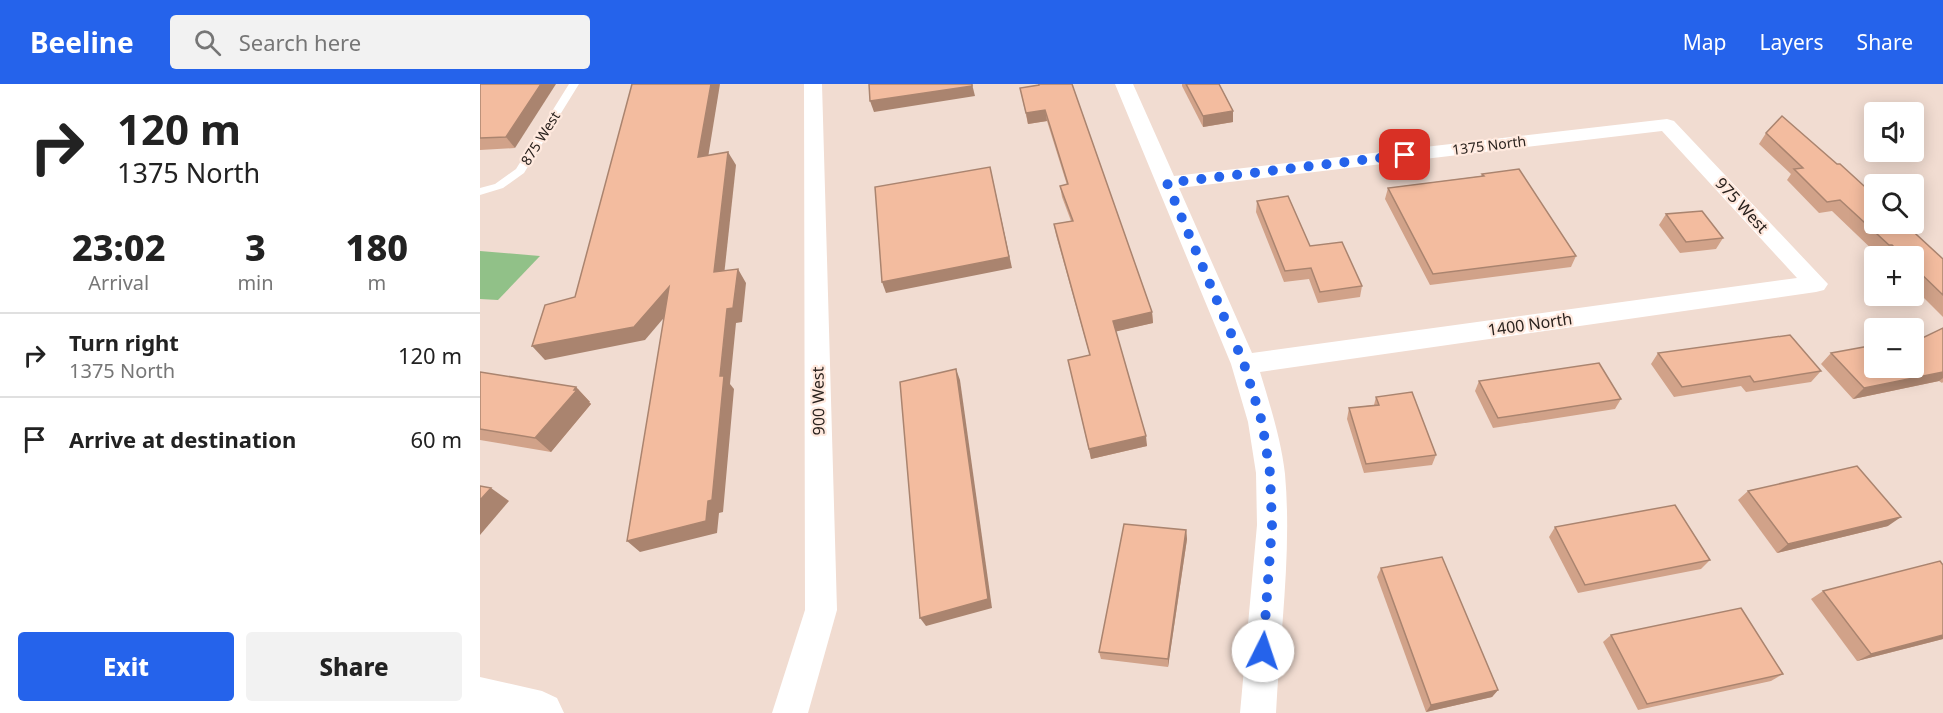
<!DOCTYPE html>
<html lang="en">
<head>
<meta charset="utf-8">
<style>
  :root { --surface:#fff; --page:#f2f2f2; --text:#222; --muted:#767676; --line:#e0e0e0; --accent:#2563eb }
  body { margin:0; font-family:"Noto Sans",sans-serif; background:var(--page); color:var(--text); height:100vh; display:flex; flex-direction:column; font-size:22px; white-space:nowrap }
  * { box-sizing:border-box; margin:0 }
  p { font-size:20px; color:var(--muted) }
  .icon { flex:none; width:33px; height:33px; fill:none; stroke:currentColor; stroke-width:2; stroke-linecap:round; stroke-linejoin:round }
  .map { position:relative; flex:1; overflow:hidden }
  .side { display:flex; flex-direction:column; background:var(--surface); width:480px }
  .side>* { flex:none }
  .hud { background:#fff; color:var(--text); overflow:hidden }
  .tools { position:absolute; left:1384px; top:18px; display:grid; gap:12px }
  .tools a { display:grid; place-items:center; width:60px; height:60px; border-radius:6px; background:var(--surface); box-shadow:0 3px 15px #0003; font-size:30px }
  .pin { position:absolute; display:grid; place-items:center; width:51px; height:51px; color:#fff; margin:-26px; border-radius:12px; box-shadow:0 3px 9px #0006 }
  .me { position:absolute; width:66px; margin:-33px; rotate:4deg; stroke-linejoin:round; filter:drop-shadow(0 0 4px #0008) }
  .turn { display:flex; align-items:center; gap:21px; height:126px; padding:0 18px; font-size:27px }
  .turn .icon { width:78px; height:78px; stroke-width:2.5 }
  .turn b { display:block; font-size:42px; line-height:51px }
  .eta { display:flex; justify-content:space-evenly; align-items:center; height:102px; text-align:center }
  .eta b { font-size:36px; font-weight:800; line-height:42px }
  .button { display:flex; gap:12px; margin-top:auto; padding:12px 18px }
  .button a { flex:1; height:69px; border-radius:6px; background:var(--accent); color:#fff; font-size:24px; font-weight:800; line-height:69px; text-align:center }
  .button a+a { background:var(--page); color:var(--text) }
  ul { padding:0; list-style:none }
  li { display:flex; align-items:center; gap:18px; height:84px; padding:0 18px; border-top:2px solid var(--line) }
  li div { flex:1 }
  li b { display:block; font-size:22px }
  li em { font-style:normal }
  header { display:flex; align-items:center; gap:36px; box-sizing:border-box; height:84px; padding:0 30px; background:var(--accent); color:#fff }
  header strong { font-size:28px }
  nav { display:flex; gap:33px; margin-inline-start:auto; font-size:21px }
  .search { width:420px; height:54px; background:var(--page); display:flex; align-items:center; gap:15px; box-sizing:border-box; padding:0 21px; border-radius:6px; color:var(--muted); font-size:22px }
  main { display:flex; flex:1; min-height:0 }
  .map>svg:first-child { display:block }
  .green { fill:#91c188 }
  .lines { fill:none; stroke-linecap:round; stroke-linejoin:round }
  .lane { fill:#fff; fill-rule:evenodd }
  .street { fill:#fff; fill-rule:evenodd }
  .secondary { fill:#fff; fill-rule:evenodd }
  .wall { fill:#d1a289 }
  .shaded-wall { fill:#aa846f }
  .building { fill:#f3bc9f; stroke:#aa846f; stroke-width:1.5 }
  .route { stroke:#2563eb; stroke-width:10; stroke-dasharray:0 18 }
  .labels { text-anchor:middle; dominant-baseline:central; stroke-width:4.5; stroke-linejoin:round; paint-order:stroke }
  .far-street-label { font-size:14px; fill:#2a221e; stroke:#ffe9de }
  .street-label { font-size:16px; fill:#2a221e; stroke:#ffe9de }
</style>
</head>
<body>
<header>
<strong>Beeline</strong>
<div class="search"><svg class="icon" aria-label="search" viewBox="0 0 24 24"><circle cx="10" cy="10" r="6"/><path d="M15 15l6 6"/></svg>Search here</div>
<nav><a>Map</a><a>Layers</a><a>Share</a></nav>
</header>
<main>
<section class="side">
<div class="hud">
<div class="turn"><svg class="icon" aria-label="right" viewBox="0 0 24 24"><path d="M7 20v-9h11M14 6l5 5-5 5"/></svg><div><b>120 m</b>1375 North</div></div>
</div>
<div class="eta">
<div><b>23:02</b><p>Arrival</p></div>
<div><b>3</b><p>min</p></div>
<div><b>180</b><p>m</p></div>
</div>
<ul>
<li><svg class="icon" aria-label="right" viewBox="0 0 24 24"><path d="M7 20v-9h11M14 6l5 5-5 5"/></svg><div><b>Turn right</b><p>1375 North</p></div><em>120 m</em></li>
<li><svg class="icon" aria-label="arrive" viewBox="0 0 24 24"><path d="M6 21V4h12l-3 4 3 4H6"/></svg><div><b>Arrive at destination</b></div><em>60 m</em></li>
</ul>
<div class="button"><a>Exit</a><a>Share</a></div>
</section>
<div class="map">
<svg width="1463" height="629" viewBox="0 0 1463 629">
  <rect width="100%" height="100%" fill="#f1dcd1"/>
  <!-- green -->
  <polygon class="green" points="0,167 60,172 18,216 0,215"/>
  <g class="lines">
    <!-- lane -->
    <polygon class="lane" points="89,0 99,0 44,89 23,104 0,111 0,104 15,100 36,85"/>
    <!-- street -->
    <g class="street">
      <polygon points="324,0 342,0 357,526 328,629 292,629 325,526"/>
      <path d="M 635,0 L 653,0 L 694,92 L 1187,35 L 1194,37 L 1348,200 L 1344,206 L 1336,208 L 780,288 C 790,321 801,355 805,390 C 812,469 800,550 796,629 L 760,629 L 777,441 L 776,389 L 768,338 L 751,280 ZM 1182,47 L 1317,194 L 772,269 L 699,104 Z"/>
    </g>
    <!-- secondary -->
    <polygon class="secondary" points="0,593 62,607 77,614 84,629 0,629"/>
  </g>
  <!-- wall -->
  <g class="wall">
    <polygon points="0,0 35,64 0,66"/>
    <polygon points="558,0 592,0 672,228 673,239 636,247 667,362 611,375 588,276 610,272 576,151 574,140 591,137 582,113 580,102 587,101 567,37 548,40 540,4 558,1"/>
    <polygon points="702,0 739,0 753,27 753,38 723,43 702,2"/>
    <polygon points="1286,49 1463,175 1463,233 1434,204 1434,172 1399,172 1352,127 1339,129 1307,96 1311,90 1279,60"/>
    <polygon points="1002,90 1096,172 1091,183 950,201 905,115 908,104 1001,92"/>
    <polygon points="777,117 830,162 882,202 880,213 838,219 829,195 804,198 776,128"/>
    <polygon points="1186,130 1243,154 1236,165 1200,169 1179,141"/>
    <polygon points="1463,244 1463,298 1462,299 1459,297 1373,315 1341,280 1351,269 1395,284"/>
    <polygon points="1178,269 1341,287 1331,298 1266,308 1261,302 1194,313 1171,280"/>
    <polygon points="0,288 96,303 110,318 109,318 111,320 71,368 0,356"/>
    <polygon points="999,297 1141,315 1135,325 1013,344 995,307"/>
    <polygon points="896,313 956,371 952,381 884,389 867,335 869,324 894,321"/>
    <polygon points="1268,407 1408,442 1297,469 1258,416"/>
    <polygon points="1075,443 1230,476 1221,485 1098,509 1069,453"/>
    <polygon points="706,446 707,455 688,583 621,575 619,568"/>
    <polygon points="901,484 1018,606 1012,613 946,628 897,493"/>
    <polygon points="1343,507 1463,555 1377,577 1331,515"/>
    <polygon points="1131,551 1303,590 1291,597 1158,626 1123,558"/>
  </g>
  <!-- shaded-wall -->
  <g class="shaded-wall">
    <polygon points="61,0 76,0 35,64 26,53"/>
    <polygon points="231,0 240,0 226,86 218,73"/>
    <polygon points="492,0 495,12 394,28 390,17"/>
    <polygon points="565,26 567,37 548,40 546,29"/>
    <polygon points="753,27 753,38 723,43 723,32"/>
    <polygon points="248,68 256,81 243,201 234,188"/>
    <polygon points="510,83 532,184 406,209 402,198"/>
    <polygon points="258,185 266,199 262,238 256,239 250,300 254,305 243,428 239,429 237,449 160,468 147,457 240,292 247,225"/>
    <polygon points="189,203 199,216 165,256 65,276 52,262"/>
    <polygon points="672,228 673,239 634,248 633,237"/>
    <polygon points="476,285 480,296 512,524 446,542 440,534"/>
    <polygon points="1463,288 1463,294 1459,297 1373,315 1384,304"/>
    <polygon points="96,303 110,318 109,318 111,320 71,368 55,354"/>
    <polygon points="666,352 667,362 611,375 609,365"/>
    <polygon points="11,404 29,417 0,451 0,416"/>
    <polygon points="1421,433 1408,442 1297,469 1308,460"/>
    <polygon points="706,446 707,455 688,583 688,575"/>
    <polygon points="1463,551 1463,555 1377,577 1391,570"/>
    <polygon points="1018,606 1012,613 946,628 951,621"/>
  </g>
  <!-- building -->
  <g class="building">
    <polygon points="0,0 61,0 26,53 0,54"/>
    <polygon points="152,0 231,0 218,73 248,68 234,188 258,185 253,224 247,225 240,292 244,292 232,416 228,417 226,437 147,457 189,203 154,243 52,262 65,221 95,213"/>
    <polygon points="389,0 492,0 492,2 390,17"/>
    <polygon points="559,0 592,0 672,228 633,237 666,352 609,365 588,276 610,271 574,140 593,137 580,102 588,100 565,26 546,29 540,4 559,1"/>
    <polygon points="706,0 739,0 753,27 723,32"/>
    <polygon points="1302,32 1357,80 1360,80 1395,112 1395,140 1425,140 1463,175 1463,211 1434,183 1434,172 1423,172 1412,161 1409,161 1360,116 1347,118 1314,85 1323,84 1286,49"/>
    <polygon points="510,83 529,173 402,198 395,103"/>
    <polygon points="1039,85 1096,172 953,190 908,104 1004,92 1002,90"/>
    <polygon points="808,112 830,162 862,158 882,202 840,208 831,184 805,187 777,117"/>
    <polygon points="1222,127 1243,154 1206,158 1186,130"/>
    <polygon points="1463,244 1463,288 1384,304 1351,269 1395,261 1395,284 1434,284 1434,258"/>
    <polygon points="1310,251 1341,287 1274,298 1270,292 1202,303 1178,269"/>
    <polygon points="1119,279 1141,315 1018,334 999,297"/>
    <polygon points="476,285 508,515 440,534 420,298"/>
    <polygon points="0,288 96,303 94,306 97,306 55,354 0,345"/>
    <polygon points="932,308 956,371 886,380 869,324 899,321 896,313"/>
    <polygon points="1377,382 1421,433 1308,460 1268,407"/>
    <polygon points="0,402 11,404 0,416"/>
    <polygon points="1195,421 1230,476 1105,501 1075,443"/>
    <polygon points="644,440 706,446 688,575 619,568"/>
    <polygon points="962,473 1018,606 951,621 901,484"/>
    <polygon points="1460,477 1463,481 1463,551 1391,570 1343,507"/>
    <polygon points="1261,524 1303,590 1167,620 1131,551"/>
  </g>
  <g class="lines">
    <!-- route -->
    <polyline class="route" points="783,567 792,441 790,389 782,338 764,280 687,99 925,71"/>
  </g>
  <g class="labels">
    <!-- far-street labels -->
    <g class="far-street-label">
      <text transform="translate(60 54) rotate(-58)">875 West</text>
      <text transform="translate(1009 61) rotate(-7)">1375 North</text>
    </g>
    <!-- street labels -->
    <g class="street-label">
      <text transform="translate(1262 121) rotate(47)">975 West</text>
      <text transform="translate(1050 240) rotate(-8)">1400 North</text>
      <text transform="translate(338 317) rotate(-91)">900 West</text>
    </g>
  </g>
</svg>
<div class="tools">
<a><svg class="icon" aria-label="sound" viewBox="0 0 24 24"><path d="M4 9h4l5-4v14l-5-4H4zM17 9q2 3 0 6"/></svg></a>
<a><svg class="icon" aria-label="search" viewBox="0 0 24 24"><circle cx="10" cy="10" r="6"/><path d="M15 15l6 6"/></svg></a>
<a>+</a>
<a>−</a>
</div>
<div class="pin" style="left:925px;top:71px;background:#d93025"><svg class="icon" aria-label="arrive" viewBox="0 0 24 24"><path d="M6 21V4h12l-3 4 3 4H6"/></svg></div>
<svg class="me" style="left:783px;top:567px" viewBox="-20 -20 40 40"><circle r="19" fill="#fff"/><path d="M0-13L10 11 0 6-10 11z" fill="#2563eb"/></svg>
</div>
</main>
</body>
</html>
